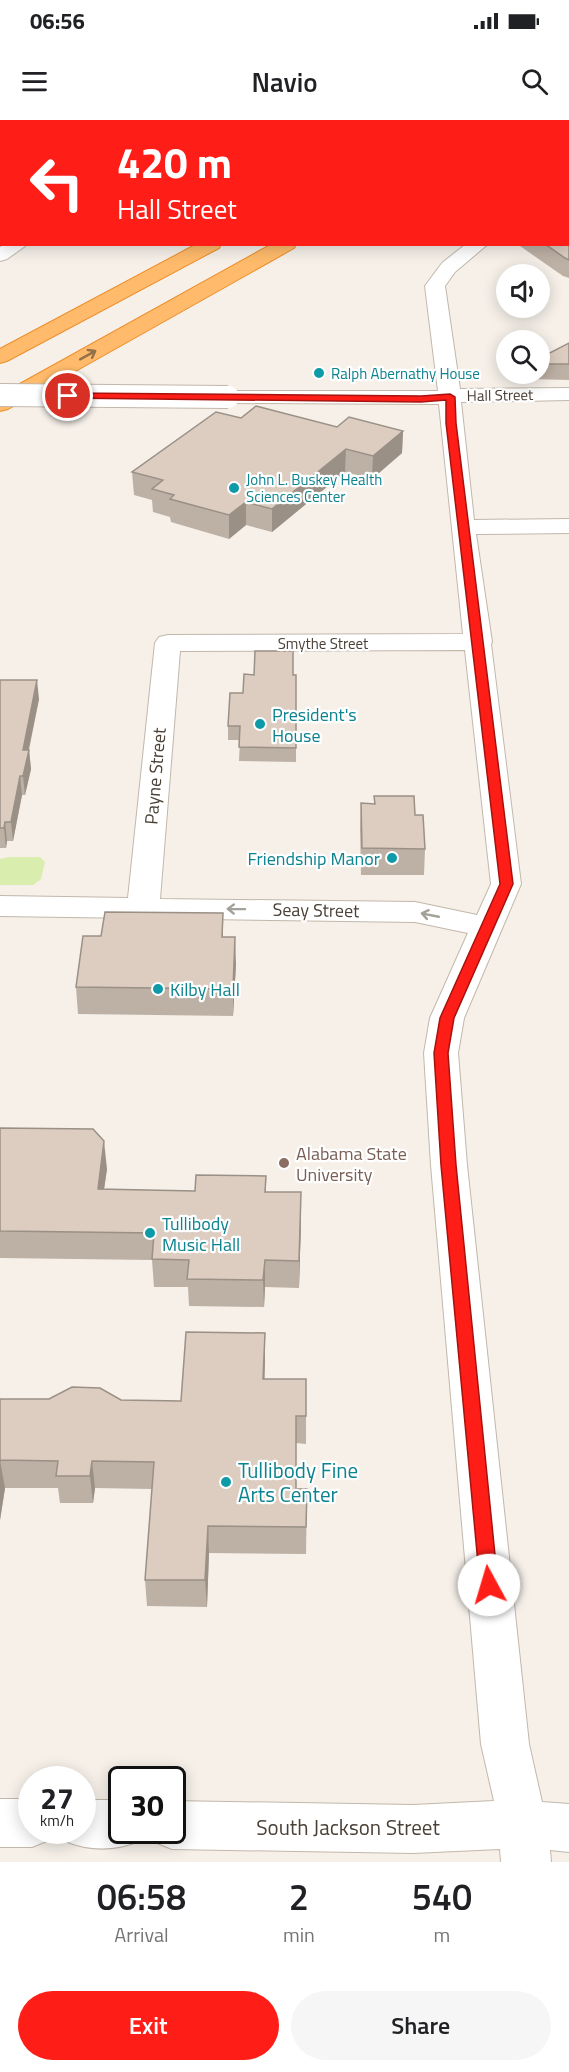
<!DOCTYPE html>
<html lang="en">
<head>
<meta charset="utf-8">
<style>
  :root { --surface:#fff; --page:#f6f6f6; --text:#202124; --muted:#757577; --accent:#ff1d17 }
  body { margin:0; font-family:"Titillium Web",sans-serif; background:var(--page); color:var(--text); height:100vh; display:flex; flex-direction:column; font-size:22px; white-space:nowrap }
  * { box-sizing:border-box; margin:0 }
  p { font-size:20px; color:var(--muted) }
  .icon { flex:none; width:33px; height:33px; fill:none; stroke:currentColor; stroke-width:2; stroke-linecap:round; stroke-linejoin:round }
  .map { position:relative; height:1742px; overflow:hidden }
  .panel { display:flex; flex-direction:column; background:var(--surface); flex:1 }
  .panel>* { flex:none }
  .guide { position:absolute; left:0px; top:0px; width:570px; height:126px; box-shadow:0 3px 15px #0003; background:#ff1d17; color:#fff; overflow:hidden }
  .fabs { position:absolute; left:496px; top:144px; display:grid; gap:12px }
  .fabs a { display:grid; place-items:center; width:54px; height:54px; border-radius:50%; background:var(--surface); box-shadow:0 3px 15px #0003; font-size:30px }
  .speed { position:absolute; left:18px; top:1646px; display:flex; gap:12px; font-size:30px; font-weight:700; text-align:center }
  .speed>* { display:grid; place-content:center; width:78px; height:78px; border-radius:50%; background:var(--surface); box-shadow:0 3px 15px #0003; line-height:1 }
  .speed small { font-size:15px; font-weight:400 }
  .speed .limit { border:3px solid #111; border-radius:9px; background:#fff; color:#111 }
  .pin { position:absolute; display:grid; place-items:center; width:51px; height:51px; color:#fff; margin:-26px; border:3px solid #fff; border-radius:50%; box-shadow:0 2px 6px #0007 }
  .me { position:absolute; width:66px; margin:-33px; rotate:354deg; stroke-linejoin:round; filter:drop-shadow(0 0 4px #0008) }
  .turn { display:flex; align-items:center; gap:21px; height:126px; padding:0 18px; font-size:27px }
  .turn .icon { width:78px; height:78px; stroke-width:2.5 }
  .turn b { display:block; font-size:42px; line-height:51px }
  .eta { display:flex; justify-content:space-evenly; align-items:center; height:102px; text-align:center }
  .eta b { font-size:36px; font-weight:600; line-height:42px }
  .action { display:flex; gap:12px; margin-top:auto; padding:12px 18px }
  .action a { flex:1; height:69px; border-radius:36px; background:var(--accent); color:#fff; font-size:24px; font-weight:600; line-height:69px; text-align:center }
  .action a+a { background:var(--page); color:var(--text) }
  .status { display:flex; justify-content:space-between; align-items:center; height:42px; padding:0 30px; background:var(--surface); direction:ltr }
  .status svg { height:16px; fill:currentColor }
  header { display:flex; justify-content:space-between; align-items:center; height:78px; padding:0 18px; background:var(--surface); font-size:27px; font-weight:600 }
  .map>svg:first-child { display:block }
  .green { fill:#d9eeae }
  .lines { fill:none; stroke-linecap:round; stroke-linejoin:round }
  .minor-casing { stroke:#c2b7aa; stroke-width:2 }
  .highway-casing { stroke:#ed8e2c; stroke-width:2 }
  .minor { fill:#fff; fill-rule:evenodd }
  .highway { fill:#ffbb6b; fill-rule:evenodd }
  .minor-bridge-casing { stroke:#c2b7aa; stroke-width:24; stroke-linecap:butt }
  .minor-bridge { stroke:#fff; stroke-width:22 }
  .wall { fill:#bdb0a5 }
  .shaded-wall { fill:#9a9086 }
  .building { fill:#dccdc0; stroke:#9a9086; stroke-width:1.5 }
  .oneway { stroke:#92714b }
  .oneway2 { stroke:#a4a09a }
  .route { fill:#ff1d17; stroke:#a6130f; stroke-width:1.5 }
  .culture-dot { fill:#0f9aa8; stroke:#fff; stroke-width:2 }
  .education-dot { fill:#8d6e63; stroke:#fff; stroke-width:2 }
  .labels { text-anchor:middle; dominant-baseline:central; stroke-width:4.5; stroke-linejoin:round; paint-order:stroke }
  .far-culture-label { font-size:15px; fill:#0d838f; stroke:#fff; text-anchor:start }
  .far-street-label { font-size:15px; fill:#4a4036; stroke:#fff }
  .culture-label { font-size:18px; fill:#0d838f; stroke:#fff; text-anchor:start }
  .street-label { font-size:18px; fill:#4a4036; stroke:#fff }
  .education-label { font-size:18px; fill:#785e54; stroke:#fff; text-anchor:start }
  .near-culture-label { font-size:21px; fill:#0d838f; stroke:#fff; text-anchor:start }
  .near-street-label { font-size:21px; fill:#4a4036; stroke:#fff }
</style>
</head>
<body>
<div class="status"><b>06:56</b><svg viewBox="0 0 49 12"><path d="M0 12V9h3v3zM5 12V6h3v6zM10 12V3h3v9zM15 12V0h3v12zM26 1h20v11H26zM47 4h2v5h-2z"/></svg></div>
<header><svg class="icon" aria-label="menu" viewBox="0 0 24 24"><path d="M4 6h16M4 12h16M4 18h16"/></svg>Navio<svg class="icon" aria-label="search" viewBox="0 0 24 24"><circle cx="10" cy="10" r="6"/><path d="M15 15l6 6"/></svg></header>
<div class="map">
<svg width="569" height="1742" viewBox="0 0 569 1742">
  <rect width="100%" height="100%" fill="#f6f0e9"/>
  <!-- green -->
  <g class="green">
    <polygon points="0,0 133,0 2,2 0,122"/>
    <polygon points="9,737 40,737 45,742 41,759 33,765 0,765 0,739"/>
  </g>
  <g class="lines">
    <!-- minor casing -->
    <g class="minor-casing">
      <g id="minor">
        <polygon points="49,0 65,0 48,2"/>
        <rect x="143" y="0" width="16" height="2"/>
        <rect x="568" y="56" width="1" height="10"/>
        <polygon points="0,93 2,93 0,105"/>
        <polygon points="5,124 28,124 7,139 0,141 0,127"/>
        <path d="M 466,124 L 488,124 L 455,152 L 445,166 L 460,269 L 569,268 L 569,280 L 461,282 L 474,400 L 569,399 L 569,413 L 476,414 L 492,522 L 491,524 L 521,764 L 464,898 L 458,933 L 467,1045 L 529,1624 L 542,1682 L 569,1684 L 569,1732 L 550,1730 L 551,1742 L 501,1742 L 500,1729 L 413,1733 L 172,1729 L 155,1722 L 150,1710 L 172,1710 L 172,1681 L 413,1685 L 494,1681 L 481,1624 L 431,1045 L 424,933 L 430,898 L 468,813 L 415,802 L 0,796 L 0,776 L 128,778 L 155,523 L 159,517 L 168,515 L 463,514 L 439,284 L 228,283 L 220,282 L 217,277 L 220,272 L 228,271 L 438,271 L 425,166 L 442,143 ZM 465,530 L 491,764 L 477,795 L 415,782 L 160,779 L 180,531 Z"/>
        <polygon points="0,1679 32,1679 32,1710 54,1710 49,1720 32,1727 0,1727"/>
        <path d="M 82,1680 L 122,1680 L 122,1710 L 144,1710 L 139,1721 C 115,1731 89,1731 65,1721 L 60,1710 L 82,1710 Z"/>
      </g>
    </g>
    <!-- highway casing -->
    <g class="highway-casing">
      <g id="highway">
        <polygon points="283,0 299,0 282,2"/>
        <polygon points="367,0 384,0 366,2"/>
        <polygon points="418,0 434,0 417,2"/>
        <polygon points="510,0 528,0 509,2"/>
        <polygon points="197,124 221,124 219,128 7,241 0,243 0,229"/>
        <polygon points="272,124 296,124 294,128 8,289 0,291 0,275"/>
      </g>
    </g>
    <!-- minor -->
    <use href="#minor" class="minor"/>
    <!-- highway -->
    <use href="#highway" class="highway"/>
    <!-- minor-bridge casing -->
    <g class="minor-bridge-casing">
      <polyline id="minor-bridge" points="0,275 228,277"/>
    </g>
    <!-- minor-bridge -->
    <use href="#minor-bridge" class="minor-bridge"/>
  </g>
  <!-- wall -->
  <g class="wall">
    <polygon points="569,68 569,158 563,156 520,126 520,124 568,124"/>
    <polygon points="569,223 569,260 529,259 530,254 540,254 540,238"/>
    <polygon points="241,298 337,307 403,311 402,333 372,359 345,352 272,412 246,405 229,419 171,402 170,397 153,392 152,380 134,375 132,352"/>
    <polygon points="293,555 296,555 296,642 239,641 240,620 228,620 228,606 243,573"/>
    <polygon points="0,560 39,579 29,630 31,649 25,675 22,675 13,721 7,721 6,728 0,728"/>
    <polygon points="374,676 415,695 425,729 424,755 361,755 360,709 361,683 374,684"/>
    <polygon points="223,817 236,844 233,896 78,894 76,867"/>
    <polygon points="0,1008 107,1049 104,1069 195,1071 266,1056 266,1072 301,1100 299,1168 265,1167 264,1187 189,1186 188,1167 154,1167 152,1140 0,1138"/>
    <polygon points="265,1213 264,1259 306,1259 306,1324 296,1323 296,1369 307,1369 306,1434 209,1433 207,1487 147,1486 145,1460 152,1369 95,1368 93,1383 60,1383 58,1368 5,1368 0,1400 0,1279 181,1281"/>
  </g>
  <!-- shaded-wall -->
  <g class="shaded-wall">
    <polygon points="403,311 402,333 372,359 373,336"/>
    <polygon points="346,329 345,352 272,412 272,389"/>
    <polygon points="246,382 246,405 229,419 229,395"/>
    <polygon points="37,560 39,579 25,647 29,630 31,649 25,675 23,656 23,630"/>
    <polygon points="20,656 22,675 13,721 11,702"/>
    <polygon points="5,702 7,721 6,728 4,708"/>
    <polygon points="223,793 223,819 222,817"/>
    <polygon points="235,817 236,844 233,896 233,869"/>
    <polygon points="104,1021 107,1049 100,1097 98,1069"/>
    <polygon points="301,1072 301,1100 299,1168 299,1141"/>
    <polygon points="265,1140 265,1167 264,1187 263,1160"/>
    <polygon points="265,1213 265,1240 264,1286 263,1259"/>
    <polygon points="0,1340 5,1368 0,1400"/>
    <polygon points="92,1341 95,1368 93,1383 90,1356"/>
    <polygon points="208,1406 209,1433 207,1487 205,1460"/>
  </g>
  <!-- building -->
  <g class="building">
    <polygon points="569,68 569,140 565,138 545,124 568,124"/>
    <polygon points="569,223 569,244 540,244 540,238"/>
    <polygon points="256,286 337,307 349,297 403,311 373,336 346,329 272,389 246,382 229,395 170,379 174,375 152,369 163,360 132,352 216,292 241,298"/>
    <polygon points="255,531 293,531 293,555 296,555 296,628 239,627 240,606 228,606 230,573 243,573 244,554 254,555"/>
    <polygon points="0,560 37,560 23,630 29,630 23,656 20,656 11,702 5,702 4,708 0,708"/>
    <polygon points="374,676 414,676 415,695 423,695 425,729 362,728 361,683 375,684"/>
    <polygon points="105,792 223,793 222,817 235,817 233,869 76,867 83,816 101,816"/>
    <polygon points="0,1008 93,1009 104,1021 98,1069 195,1071 196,1055 266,1056 265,1072 301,1072 299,1141 265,1140 263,1160 187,1159 189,1140 152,1139 154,1113 0,1111"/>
    <polygon points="186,1212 265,1213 263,1259 306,1259 306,1296 296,1296 296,1369 307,1369 306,1407 208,1406 205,1460 145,1460 154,1342 92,1341 90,1356 56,1356 58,1341 0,1340 0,1342 0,1279 49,1279 72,1267 100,1268 121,1280 181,1281"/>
  </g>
  <!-- one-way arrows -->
  <defs><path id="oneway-shaft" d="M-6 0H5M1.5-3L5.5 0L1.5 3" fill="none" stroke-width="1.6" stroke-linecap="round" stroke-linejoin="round" transform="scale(1.5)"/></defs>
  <use class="oneway" href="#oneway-shaft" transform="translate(88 235) rotate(-29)"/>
  <g class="oneway2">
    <use href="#oneway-shaft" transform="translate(236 789) rotate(-179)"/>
    <use href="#oneway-shaft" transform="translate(430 795) rotate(-169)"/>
  </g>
  <!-- route -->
  <polygon class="route" points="68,273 421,276 450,274 455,277 456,303 513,764 454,898 448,933 456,1045 498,1465 496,1470 489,1473 483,1470 480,1465 441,1045 434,933 440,898 500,764 446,303 446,280 421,282 65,278 65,274"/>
  <!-- markers -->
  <g class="culture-dot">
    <circle cx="319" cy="253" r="6"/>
    <circle cx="234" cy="368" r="6"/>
    <circle cx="260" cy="604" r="6"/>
    <circle cx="392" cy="738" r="6"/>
    <circle cx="158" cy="869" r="6"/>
    <circle cx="150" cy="1113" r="6"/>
    <circle cx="226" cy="1362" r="6"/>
  </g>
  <circle class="education-dot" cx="284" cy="1043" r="6"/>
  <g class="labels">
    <!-- far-culture labels -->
    <g class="far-culture-label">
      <text x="331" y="253">Ralph Abernathy House</text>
      <text x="246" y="359">John L. Buskey Health<tspan x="246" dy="17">Sciences Center</tspan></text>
    </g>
    <!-- far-street labels -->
    <g class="far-street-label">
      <text transform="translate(500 275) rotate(-1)">Hall Street</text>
      <text x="323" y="523">Smythe Street</text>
    </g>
    <!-- culture labels -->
    <g class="culture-label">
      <text x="272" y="594">President's<tspan x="272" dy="21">House</tspan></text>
      <text x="380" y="738" text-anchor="end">Friendship Manor</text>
      <text x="170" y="869">Kilby Hall</text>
      <text x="162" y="1103">Tullibody<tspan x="162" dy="21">Music Hall</tspan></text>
    </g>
    <!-- street labels -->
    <g class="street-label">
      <text transform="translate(155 656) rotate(-85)">Payne Street</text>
      <text transform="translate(316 790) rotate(1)">Seay Street</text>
    </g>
    <!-- education labels -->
    <g class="education-label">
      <text x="296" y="1033">Alabama State<tspan x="296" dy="21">University</tspan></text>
    </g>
    <!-- near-culture labels -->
    <g class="near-culture-label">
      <text x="238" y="1350">Tullibody Fine<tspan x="238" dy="24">Arts Center</tspan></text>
    </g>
    <!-- near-street labels -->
    <g class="near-street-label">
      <text x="348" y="1707">South Jackson Street</text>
    </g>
  </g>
</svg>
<div class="fabs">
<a><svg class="icon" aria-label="sound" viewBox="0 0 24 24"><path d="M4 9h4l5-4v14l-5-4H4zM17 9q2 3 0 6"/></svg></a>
<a><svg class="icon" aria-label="search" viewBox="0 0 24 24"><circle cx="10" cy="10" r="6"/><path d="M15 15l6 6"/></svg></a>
</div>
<div class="speed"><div>27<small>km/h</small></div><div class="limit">30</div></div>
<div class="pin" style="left:68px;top:276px;background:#d93025"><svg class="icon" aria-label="arrive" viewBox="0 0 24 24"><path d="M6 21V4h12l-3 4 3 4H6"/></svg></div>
<svg class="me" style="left:489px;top:1465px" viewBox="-20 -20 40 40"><circle r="19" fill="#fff"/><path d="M0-13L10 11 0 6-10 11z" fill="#ff1d17"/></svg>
<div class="guide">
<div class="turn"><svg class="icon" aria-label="left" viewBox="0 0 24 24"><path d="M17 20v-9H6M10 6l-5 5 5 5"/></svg><div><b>420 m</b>Hall Street</div></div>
</div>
</div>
<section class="panel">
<div class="eta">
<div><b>06:58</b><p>Arrival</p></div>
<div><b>2</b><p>min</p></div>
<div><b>540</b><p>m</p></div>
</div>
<div class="action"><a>Exit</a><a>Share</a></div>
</section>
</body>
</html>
